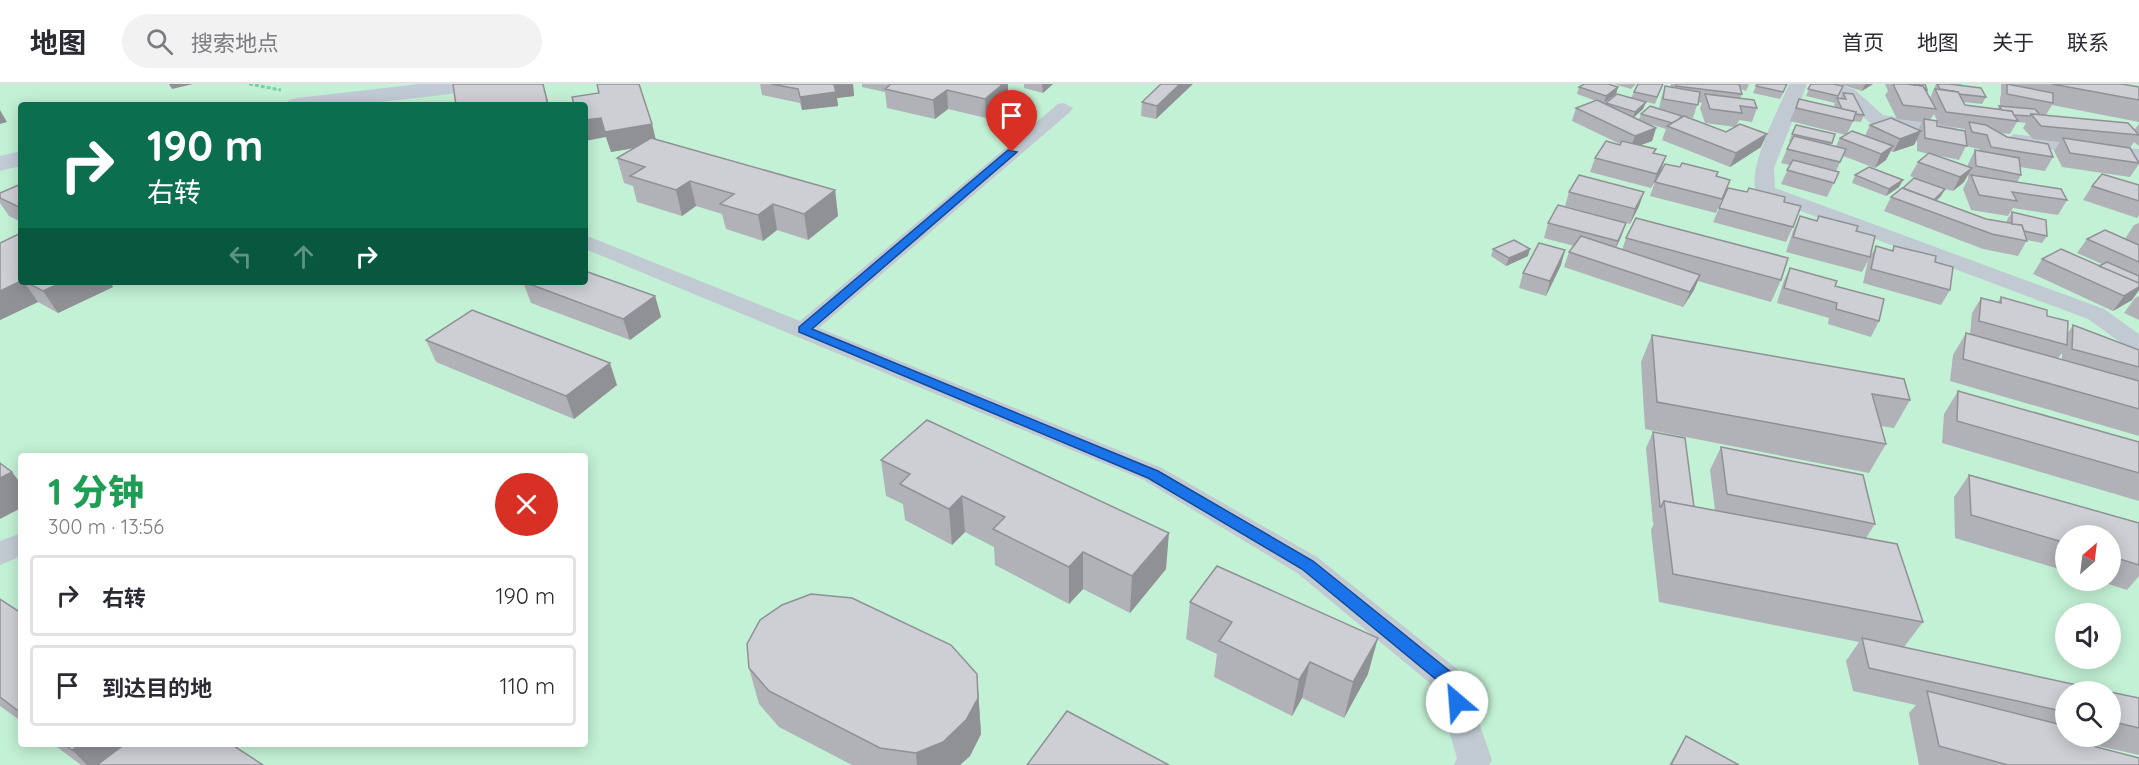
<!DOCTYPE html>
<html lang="zh">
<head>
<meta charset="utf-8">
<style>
  :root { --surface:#fff; --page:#f2f2f3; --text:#2b2b33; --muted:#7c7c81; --line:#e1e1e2 }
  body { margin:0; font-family:Quicksand,"Noto Sans SC",sans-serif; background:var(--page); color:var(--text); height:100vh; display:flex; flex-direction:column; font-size:22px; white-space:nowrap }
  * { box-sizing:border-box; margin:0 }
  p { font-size:20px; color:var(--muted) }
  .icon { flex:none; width:33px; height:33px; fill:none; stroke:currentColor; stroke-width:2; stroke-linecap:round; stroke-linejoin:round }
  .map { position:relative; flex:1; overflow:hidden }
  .drawer { position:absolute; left:18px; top:369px; width:570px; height:294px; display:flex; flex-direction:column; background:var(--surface); border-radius:6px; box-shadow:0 3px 15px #0003 }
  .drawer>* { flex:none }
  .banner { position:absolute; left:18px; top:18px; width:570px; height:183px; border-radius:6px; box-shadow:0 3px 15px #0003; background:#0b6e4f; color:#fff; overflow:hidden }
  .needle { width:39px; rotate:28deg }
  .tools { position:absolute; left:2055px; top:441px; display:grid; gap:12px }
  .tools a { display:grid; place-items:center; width:66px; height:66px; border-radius:50%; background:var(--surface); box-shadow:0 3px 15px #0003; font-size:30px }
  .pin { position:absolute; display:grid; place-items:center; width:51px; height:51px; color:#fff; margin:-62px -26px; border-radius:50% 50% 50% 0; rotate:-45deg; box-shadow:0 0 6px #0007 }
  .pin .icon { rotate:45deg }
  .me { position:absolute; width:66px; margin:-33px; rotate:333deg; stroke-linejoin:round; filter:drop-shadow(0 0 4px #0008) }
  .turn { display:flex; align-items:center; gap:21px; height:126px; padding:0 30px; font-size:27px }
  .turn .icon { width:78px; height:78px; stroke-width:2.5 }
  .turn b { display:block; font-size:42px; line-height:51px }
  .lanes { display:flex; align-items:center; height:57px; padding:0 30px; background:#0003; justify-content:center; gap:30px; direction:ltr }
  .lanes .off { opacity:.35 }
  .round { display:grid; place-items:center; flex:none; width:63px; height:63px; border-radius:32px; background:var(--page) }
  .headline { display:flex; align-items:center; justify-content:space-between; height:102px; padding:0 30px }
  h1 { font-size:36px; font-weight:800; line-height:45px; color:#1e9e55 }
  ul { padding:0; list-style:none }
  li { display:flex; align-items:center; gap:18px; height:81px; margin:0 12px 9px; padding:0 18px; border:3px solid var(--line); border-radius:6px }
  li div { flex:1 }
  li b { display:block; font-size:22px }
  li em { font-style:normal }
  header { display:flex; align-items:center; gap:36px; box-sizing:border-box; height:84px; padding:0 30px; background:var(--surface); border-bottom:2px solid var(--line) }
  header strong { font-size:28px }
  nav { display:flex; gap:33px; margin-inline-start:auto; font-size:21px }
  .search { width:420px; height:54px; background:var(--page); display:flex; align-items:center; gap:15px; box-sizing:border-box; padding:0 21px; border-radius:33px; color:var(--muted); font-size:22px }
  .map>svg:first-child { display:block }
  .green { fill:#c3f1d5; fill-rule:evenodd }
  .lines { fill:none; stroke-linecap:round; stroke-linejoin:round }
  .path { stroke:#7ad0a6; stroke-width:3; stroke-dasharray:4 2; stroke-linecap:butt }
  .street { fill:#c1cad2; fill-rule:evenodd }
  .secondary { fill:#c1cbd6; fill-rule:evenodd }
  .wall { fill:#b0b2b7; fill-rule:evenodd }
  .shaded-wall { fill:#909195 }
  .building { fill:#cdcfd5; stroke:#909195; stroke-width:1.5 }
  .route { fill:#1a73e8; stroke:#114b97; stroke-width:1.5 }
</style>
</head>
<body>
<header>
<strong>地图</strong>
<div class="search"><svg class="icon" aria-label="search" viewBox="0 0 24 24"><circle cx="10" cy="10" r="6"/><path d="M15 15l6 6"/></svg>搜索地点</div>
<nav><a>首页</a><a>地图</a><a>关于</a><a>联系</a></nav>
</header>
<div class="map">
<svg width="2139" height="681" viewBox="0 0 2139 681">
  <rect width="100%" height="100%" fill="#f5f3f3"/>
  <!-- green -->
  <path class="green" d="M 0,0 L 2139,0 L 2139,681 L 0,681 ZM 21,21 L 585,21 L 585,198 L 21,198 ZM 21,372 L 585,372 L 585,660 L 21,660 ZM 2066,452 L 2110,452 L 2110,496 L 2066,496 ZM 2066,530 L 2110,530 L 2110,574 L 2066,574 ZM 2066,608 L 2110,608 L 2110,652 L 2066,652 Z"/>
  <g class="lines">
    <!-- path -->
    <polyline class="path" points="249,0 281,6"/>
    <!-- street -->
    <g class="street">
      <path d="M 1789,0 L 1807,0 L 1774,84 L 1775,104 L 2104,225 L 2139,250 L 2139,268 L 2131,266 L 2088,235 L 1758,111 C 1743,90 1780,23 1789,0 Z"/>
      <polygon points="1814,0 1839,0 1855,6 1883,31 1954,43 1963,48 1954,53 1871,40 1843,14 1817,4"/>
      <polygon points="1064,19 1073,24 1070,28 819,244 1162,384 1317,473 1462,589 1492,676 1489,681 1454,681 1457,674 1437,605 1297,489 1144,396 585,165 585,151 800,237 1058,20"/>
      <polygon points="2014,50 2139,65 2139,77 2007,60 2005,56"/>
      <polygon points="21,449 21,472 0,481 0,457"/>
    </g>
    <!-- secondary -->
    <g class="secondary">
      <polygon points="419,0 487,0 484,5 476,7 355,21 286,21 289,16 297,14"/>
      <polygon points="21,67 21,82 0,87 0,72"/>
    </g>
  </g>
  <!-- wall -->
  <g class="wall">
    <polygon points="760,0 853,0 854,12 837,14 838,22 802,26 800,19 762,11"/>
    <polygon points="862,0 1008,0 1008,15 986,34 948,25 935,35 887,24 885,8 862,3"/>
    <polygon points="1024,0 1053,0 1043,9 1024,4"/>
    <polygon points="1161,0 1156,35 1141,32 1142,18"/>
    <polygon points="1614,0 1636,0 1631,5"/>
    <path d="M 1663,0 L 1655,20 L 1638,16 L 1646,18 L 1643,25 L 1634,33 L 1639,35 L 1641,30 L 1659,25 L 1661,15 L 1665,2 L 1670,3 L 1671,0 L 1749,0 L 1746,7 L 1741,5 L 1742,10 L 1740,14 L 1757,24 L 1752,38 L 1739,36 L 1737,41 L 1761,63 L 1730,83 L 1662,56 L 1666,45 L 1650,40 L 1656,44 L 1652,57 L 1641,61 L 1656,65 L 1654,69 L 1666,72 L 1661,86 L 1651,104 L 1590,88 L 1595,74 L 1620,60 L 1572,37 L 1576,24 L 1596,17 L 1577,10 L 1579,3 L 1618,3 L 1616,10 L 1604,19 L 1605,20 L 1606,19 L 1631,14 L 1634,8 ZM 1698,18 L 1702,19 L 1700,24 L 1705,39 L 1735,43 L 1726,48 L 1687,33 L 1693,34 Z"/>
    <polygon points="1757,0 1785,6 1780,15 1753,9"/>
    <path d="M 1811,0 L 1843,2 L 1838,14 L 1840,15 L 1843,9 L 1864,31 L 1861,38 L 1853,37 L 1847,50 L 1865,52 L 1870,41 L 1918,46 L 1922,38 L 1897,35 L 1885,11 L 1888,7 L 1885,0 L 1925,0 L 1927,6 L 1927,7 L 1930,14 L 1936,0 L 1949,0 L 1960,1 L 1954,0 L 1962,0 L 1961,2 L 1986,13 L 1982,20 L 1963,18 L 1965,21 L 1997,25 L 2000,22 L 2000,14 L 2001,11 L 2001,0 L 2122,0 L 2139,3 L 2139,38 L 2052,21 L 2046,31 L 2134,46 L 2139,40 L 2139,62 L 2134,58 L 2130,64 L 2139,80 L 2130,93 L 2062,83 L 2054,67 L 2060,58 L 2033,55 L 2023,44 L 2026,39 L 2017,38 L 2010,50 L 2000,49 L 2007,53 L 2053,73 L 2045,87 L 2020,83 L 2021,91 L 2017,98 L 2067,116 L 2058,131 L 2013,124 L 2008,132 L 1971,126 L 1963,105 L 1968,95 L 1968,90 L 1964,98 L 1953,107 L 1945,105 L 1941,112 L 1936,116 L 1986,135 L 2007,139 L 2007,136 L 2012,128 L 2047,152 L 2042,159 L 2027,156 L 2018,172 L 1983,165 L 1884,127 L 1891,113 L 1940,103 L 1910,92 L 1918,78 L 1929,70 L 1917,67 L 1917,56 L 1914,61 L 1893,68 L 1891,67 L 1886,76 L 1875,84 L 1843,72 L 1836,87 L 1839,88 L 1827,113 L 1781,100 L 1790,81 L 1781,79 L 1790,58 L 1789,57 L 1796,41 L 1835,50 L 1831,61 L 1836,62 L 1840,54 L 1846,51 L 1790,37 L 1799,15 L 1835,23 L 1834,21 L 1835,19 L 1806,12 ZM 1934,30 L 1939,41 L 1965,45 L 1964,47 L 1937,42 L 1930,36 ZM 1966,62 L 1979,65 L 1980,67 L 1975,66 L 1968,80 L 1968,82 L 1932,70 L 1959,76 Z"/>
    <polygon points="1839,0 1873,0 1862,7"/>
    <polygon points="652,40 655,55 835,106 838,132 808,156 777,146 763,157 726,145 722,130 696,122 682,132 637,118 633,102 624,99 617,74 634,64 611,68 606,53"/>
    <polygon points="1680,83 1730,96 1716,129 1650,112 1655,98"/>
    <polygon points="1855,91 1899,103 1886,112 1852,99"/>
    <polygon points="21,100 21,138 9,132 0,119 0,109"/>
    <polygon points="2139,101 2139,131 2137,134 2083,116 2092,102"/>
    <polygon points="1728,104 1784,118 1793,143 1786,158 1713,138"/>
    <polygon points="1569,108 1644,108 1639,122 1630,140 1565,122"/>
    <polygon points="1800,132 1816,137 1819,132 1856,147 1870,173 1862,188 1786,168 1793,147"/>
    <polygon points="1548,139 1621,153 1616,164 1622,166 1626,154 1781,196 1771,218 1698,197 1694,206 1683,223 1564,183 1569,168 1574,162 1544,154"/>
    <polygon points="2139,139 2139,206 2132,216 2113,227 2033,190 2042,175 2099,182 2102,180 2077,169 2087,155 2125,155 2134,141"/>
    <polygon points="0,159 21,198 110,198 113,203 58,229 38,218 0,236"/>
    <polygon points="1876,162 1892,167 1894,162 1935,178 1950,206 1941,221 1863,199 1868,177"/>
    <polygon points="1493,165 1528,172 1506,182 1491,172"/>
    <polygon points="1561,181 1546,212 1519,204 1523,189"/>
    <polygon points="1790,184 1835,202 1879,237 1871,253 1828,240 1829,234 1777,219 1783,199"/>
    <polygon points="523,198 655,212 661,233 630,256 531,219"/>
    <polygon points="2139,212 2139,236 2124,229 2135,214"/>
    <path d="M 2001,213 L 2047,232 L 2068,249 L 2073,241 L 2139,266 L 2139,352 L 1950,297 L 1953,271 L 1966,249 L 1970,250 L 1972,229 L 1981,214 L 1998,218 ZM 2062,269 L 2062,275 L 2058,274 Z"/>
    <polygon points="1652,251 1910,316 1894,344 1881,342 1886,360 1869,389 1645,345 1641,278"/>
    <polygon points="426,256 617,301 574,335 436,278"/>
    <polygon points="1958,307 2139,358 2139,417 1942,359 1944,330"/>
    <polygon points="1653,348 1694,423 1715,426 1710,386 1721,363 1875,440 1866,454 1923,538 1904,563 2066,608 2066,652 2110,652 2110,608 2139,614 2139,671 2081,658 2139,681 1919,681 1909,629 1916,621 1853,607 1846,577 1859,558 1659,518 1651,446 1654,439 1653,439 1646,364"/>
    <polygon points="881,376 1166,485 1130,529 1083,505 1069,520 995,481 994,463 965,448 952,461 905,436 903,420 886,412"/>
    <polygon points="1969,391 2139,439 2139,492 2127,506 2096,496 2110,496 2110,452 2066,452 2066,487 1955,454 1954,413"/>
    <polygon points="0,515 21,529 21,637 0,622"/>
    <polygon points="1190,518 1368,590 1344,634 1302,614 1292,632 1214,593 1217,570 1186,555"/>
    <polygon points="749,584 977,590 981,650 970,672 960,681 852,681 779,643 759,620"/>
    <polygon points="1686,652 1739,681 1669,681"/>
    <polygon points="53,660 231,660 263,681 81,681"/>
  </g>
  <!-- shaded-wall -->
  <g class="shaded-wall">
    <polygon points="169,0 193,0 172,5"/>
    <polygon points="543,0 549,21 548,21"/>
    <polygon points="842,0 853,0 854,12 837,14 838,22 802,26 800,13 834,1"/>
    <polygon points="1003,0 1008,0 1008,15 986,34 985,15"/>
    <polygon points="1042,0 1053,0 1043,9"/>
    <polygon points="1180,0 1193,0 1156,35 1157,22"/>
    <polygon points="1865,0 1873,0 1862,7"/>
    <polygon points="1618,3 1616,10 1604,19 1606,12"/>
    <polygon points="947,6 948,25 935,35 933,16"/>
    <polygon points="1646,18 1643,25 1632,35 1635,28"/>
    <polygon points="0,26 7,38 0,40"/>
    <polygon points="601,34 652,40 657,60 611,68 606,53 585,57 585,36"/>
    <polygon points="1656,44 1652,57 1630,65 1635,52"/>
    <polygon points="1921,47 1914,61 1893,68 1900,55"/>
    <polygon points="1767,50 1761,63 1730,83 1736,69"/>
    <polygon points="1893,62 1886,76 1875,84 1881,70"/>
    <polygon points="1666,72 1661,86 1651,104 1657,90"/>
    <polygon points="1972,84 1964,98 1953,107 1960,93"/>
    <polygon points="1903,96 1899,103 1886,112 1889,105"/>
    <polygon points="690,97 696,122 682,132 676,106"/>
    <polygon points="1945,105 1941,112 1929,124 1933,117"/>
    <polygon points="835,106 838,132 808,156 804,130"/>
    <polygon points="1644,108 1639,122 1630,140 1635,125"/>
    <polygon points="773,120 777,146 763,157 758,131"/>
    <polygon points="1626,139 1621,153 1612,172 1618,157"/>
    <polygon points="1530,165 1528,172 1506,182 1509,174"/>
    <polygon points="1565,166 1561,181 1546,212 1550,197"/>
    <polygon points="1700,191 1694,206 1683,223 1690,208"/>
    <polygon points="21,197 24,198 38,218 0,236 0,207"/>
    <polygon points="63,198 110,198 113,203 58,229 43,207"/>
    <polygon points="2139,199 2139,206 2132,216 2113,227 2124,212"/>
    <polygon points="655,212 661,233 630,256 623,235"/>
    <polygon points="610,279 617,301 574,335 566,312"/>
    <polygon points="12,388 21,400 21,424 0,435 0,394"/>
    <polygon points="962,412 965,448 952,461 949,425"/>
    <polygon points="1169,449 1166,485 1130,529 1132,492"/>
    <polygon points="1083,468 1083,505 1069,520 1069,483"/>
    <polygon points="1378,554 1368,590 1344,634 1353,598"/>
    <polygon points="1310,578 1302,614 1292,632 1299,596"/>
    <polygon points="977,590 981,650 970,672 960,681 917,681 916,669"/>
    <polygon points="80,660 144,660 116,681 87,681 72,666"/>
  </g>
  <!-- building -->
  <g class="building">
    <polygon points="453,0 543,0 548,21 456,21"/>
    <polygon points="597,0 639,0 652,40 605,48 601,34 585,36 585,21 574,21 572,13 599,9"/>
    <polygon points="771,0 842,0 834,1 836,8 800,13 798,5"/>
    <polygon points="891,0 1003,0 985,15 947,6 933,16 885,5"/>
    <polygon points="1161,0 1180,0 1157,22 1142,18"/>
    <polygon points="1584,0 1608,0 1618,3 1606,12 1579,3"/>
    <polygon points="1638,0 1663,0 1657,13 1634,8"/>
    <polygon points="1676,0 1739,0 1742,10 1676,2"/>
    <polygon points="1757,0 1787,0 1783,8 1756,2"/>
    <polygon points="1811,0 1833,0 1843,2 1838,12 1808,5"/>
    <polygon points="1893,0 1908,0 1923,2 1936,25 1903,21"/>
    <polygon points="1908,0 1925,0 1927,6 1925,5 1923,2"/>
    <polygon points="1937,0 1949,0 1981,4 1986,13 1959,10 1958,8 1940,5"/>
    <polygon points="2007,0 2053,9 2053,19 2007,10"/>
    <polygon points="2052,0 2122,0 2139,3 2139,16"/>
    <polygon points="1665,2 1700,8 1698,21 1663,15"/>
    <polygon points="1935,5 1958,8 1965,21 2012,27 2018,37 1946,28"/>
    <polygon points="1843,9 1853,10 1864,31 1855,30 1856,28 1842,25 1837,14 1846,15"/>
    <polygon points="1617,10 1646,18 1635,28 1606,19"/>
    <polygon points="1705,10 1754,16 1757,24 1740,22 1742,29 1710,25"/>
    <polygon points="1799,15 1856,28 1853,37 1796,24"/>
    <polygon points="1597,16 1656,44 1635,52 1576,24"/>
    <polygon points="1650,22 1682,32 1678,36 1672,39 1641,30"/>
    <polygon points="1999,22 2035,25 2040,31 2031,30 2030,32 2014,31 2012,27 2002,26"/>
    <polygon points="2031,30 2128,39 2139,51 2041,42"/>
    <polygon points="1684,32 1726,48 1740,40 1767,50 1736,69 1667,42"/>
    <polygon points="1891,34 1921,47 1900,55 1870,41"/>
    <polygon points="1924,35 1937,37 1937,42 1965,47 1967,62 1925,54"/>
    <polygon points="1969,38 1986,41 2007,53 2048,60 2053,73 1991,63 1987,51 1972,48"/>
    <polygon points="1796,41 1835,50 1832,59 1792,50"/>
    <polygon points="1852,47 1893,62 1881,70 1840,54"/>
    <polygon points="1794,52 1846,65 1840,78 1787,65"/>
    <polygon points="651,54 835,106 804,130 773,120 758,131 720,120 734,110 690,97 676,106 630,92 645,83 617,74"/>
    <polygon points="2063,54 2130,64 2139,79 2070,69"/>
    <polygon points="1606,57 1620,61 1622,57 1656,65 1653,69 1666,72 1657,90 1595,74"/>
    <polygon points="1975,66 2019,74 2021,91 1976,82"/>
    <polygon points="1929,69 1972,84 1960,93 1918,78"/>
    <polygon points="1793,76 1839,88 1834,99 1787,86"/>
    <polygon points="1682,79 1718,88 1716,92 1730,96 1722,115 1655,98 1665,80 1680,83"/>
    <polygon points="1869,83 1903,96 1889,105 1855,91"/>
    <polygon points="2102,90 2139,101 2139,117 2092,102"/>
    <polygon points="1579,91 1644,108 1635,125 1569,108"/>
    <polygon points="1971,91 2061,105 2067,116 2012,108 2017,117 1979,111"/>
    <polygon points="1914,94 1945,105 1934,116 1903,104"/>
    <polygon points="21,100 21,124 0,114 0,109"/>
    <polygon points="1728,104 1747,108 1749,104 1785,113 1784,118 1801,122 1793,143 1719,124"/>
    <polygon points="1902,104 1986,135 2022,141 2027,157 1992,150 1891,113"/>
    <polygon points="1558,121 1626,139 1618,157 1548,139"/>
    <polygon points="2012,128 2046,136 2047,152 2024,147 2022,141 2012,140"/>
    <polygon points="1800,132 1817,137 1819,132 1858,142 1856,147 1875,152 1870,173 1793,153"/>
    <polygon points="1636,134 1788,174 1781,196 1626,154"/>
    <polygon points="2105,146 2139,161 2139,178 2087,155"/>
    <polygon points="21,149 21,197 0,207 0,159"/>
    <polygon points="1581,152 1700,191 1690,208 1569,168"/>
    <polygon points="1514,156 1530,165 1509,174 1493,165"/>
    <polygon points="1539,159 1565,166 1550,197 1523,189"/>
    <polygon points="1876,162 1893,167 1894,162 1936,172 1935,178 1953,183 1950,206 1871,185"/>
    <polygon points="2061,165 2139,199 2139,203 2124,212 2042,175"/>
    <polygon points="2107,178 2139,192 2139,199 2099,182"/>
    <polygon points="1790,184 1837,197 1835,202 1884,215 1879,237 1836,225 1837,219 1784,204"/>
    <polygon points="585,187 655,212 623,235 524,198 585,198"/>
    <polygon points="26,198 63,198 43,207"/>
    <polygon points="2001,213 2047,226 2047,232 2068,237 2067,261 1979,237 1981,214 2001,219"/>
    <polygon points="472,226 610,279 566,312 426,256"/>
    <polygon points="2073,241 2139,266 2139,283 2072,265"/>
    <polygon points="1966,249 2139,297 2139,325 1963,275"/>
    <polygon points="1652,251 1904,295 1910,316 1872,310 1886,360 1657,318"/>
    <polygon points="1958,307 2139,358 2139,389 1957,337"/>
    <polygon points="927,336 1169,449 1132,492 1083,468 1069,483 993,445 1005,433 962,412 949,425 900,400 910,390 881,376"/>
    <polygon points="1653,348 1685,354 1694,423 1664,417 1661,423 1660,423"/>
    <polygon points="1721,363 1863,391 1875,440 1727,410"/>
    <polygon points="0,379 12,388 0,394"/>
    <polygon points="1969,391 2139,439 2139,481 2110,472 2110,452 2066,452 2066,459 1971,431"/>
    <polygon points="1664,417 1897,460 1923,538 1673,490"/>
    <polygon points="1217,482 1378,554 1353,598 1310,578 1299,596 1219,557 1232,538 1190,518"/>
    <polygon points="811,510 852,514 951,561 977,590 978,614 966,636 943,658 916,669 880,664 769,607 749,584 747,560 760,536 782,521"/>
    <polygon points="0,515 21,529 21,629 0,613"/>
    <polygon points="1862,554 2109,608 2066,608 2066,628 1869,584"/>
    <polygon points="1927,607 2066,642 2066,652 2079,652 2081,659 2139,674 2139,681 2008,681 1939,662"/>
    <polygon points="2110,608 2139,614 2139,644 2110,637"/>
    <polygon points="1067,627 1169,681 1027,681"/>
    <polygon points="1686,652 1739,681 1671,681"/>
    <polygon points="64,660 80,660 72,666"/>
    <polygon points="125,660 231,660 263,681 97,681"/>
  </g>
  <!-- route -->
  <polygon class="route" points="1008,66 1017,68 812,245 1158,387 1313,477 1457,593 1466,618 1463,623 1457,625 1451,623 1444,602 1302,485 1148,394 799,248 799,243"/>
</svg>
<div class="tools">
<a><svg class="needle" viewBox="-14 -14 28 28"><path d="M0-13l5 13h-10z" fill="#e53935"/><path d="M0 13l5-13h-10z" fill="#7c7c81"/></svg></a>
<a><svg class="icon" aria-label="sound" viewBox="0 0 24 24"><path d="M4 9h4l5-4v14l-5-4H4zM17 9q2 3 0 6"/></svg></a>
<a><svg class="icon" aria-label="search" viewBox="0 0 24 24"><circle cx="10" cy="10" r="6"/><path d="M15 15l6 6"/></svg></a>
</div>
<div class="pin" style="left:1012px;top:68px;background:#d93025"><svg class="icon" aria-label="arrive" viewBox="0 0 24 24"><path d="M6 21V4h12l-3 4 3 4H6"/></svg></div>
<svg class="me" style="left:1457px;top:618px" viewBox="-20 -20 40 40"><circle r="19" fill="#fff"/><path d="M0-13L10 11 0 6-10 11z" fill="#1a73e8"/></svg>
<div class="banner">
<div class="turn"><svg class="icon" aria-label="right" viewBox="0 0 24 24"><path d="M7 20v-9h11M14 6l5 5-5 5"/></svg><div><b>190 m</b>右转</div></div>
<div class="lanes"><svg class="icon off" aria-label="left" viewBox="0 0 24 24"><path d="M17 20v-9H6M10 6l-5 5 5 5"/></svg><svg class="icon off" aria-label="ahead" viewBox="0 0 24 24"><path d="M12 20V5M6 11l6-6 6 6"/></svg><svg class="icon" aria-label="right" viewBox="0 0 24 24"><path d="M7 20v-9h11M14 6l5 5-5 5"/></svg></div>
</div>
<section class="drawer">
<div class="headline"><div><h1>1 分钟</h1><p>300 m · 13:56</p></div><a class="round" style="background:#d93025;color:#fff"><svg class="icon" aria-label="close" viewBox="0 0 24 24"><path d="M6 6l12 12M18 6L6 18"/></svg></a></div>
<ul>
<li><svg class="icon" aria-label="right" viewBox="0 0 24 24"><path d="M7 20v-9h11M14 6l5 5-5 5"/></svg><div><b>右转</b></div><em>190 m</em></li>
<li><svg class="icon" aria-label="arrive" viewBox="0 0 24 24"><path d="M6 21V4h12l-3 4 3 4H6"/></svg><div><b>到达目的地</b></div><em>110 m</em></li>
</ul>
</section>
</div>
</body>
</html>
